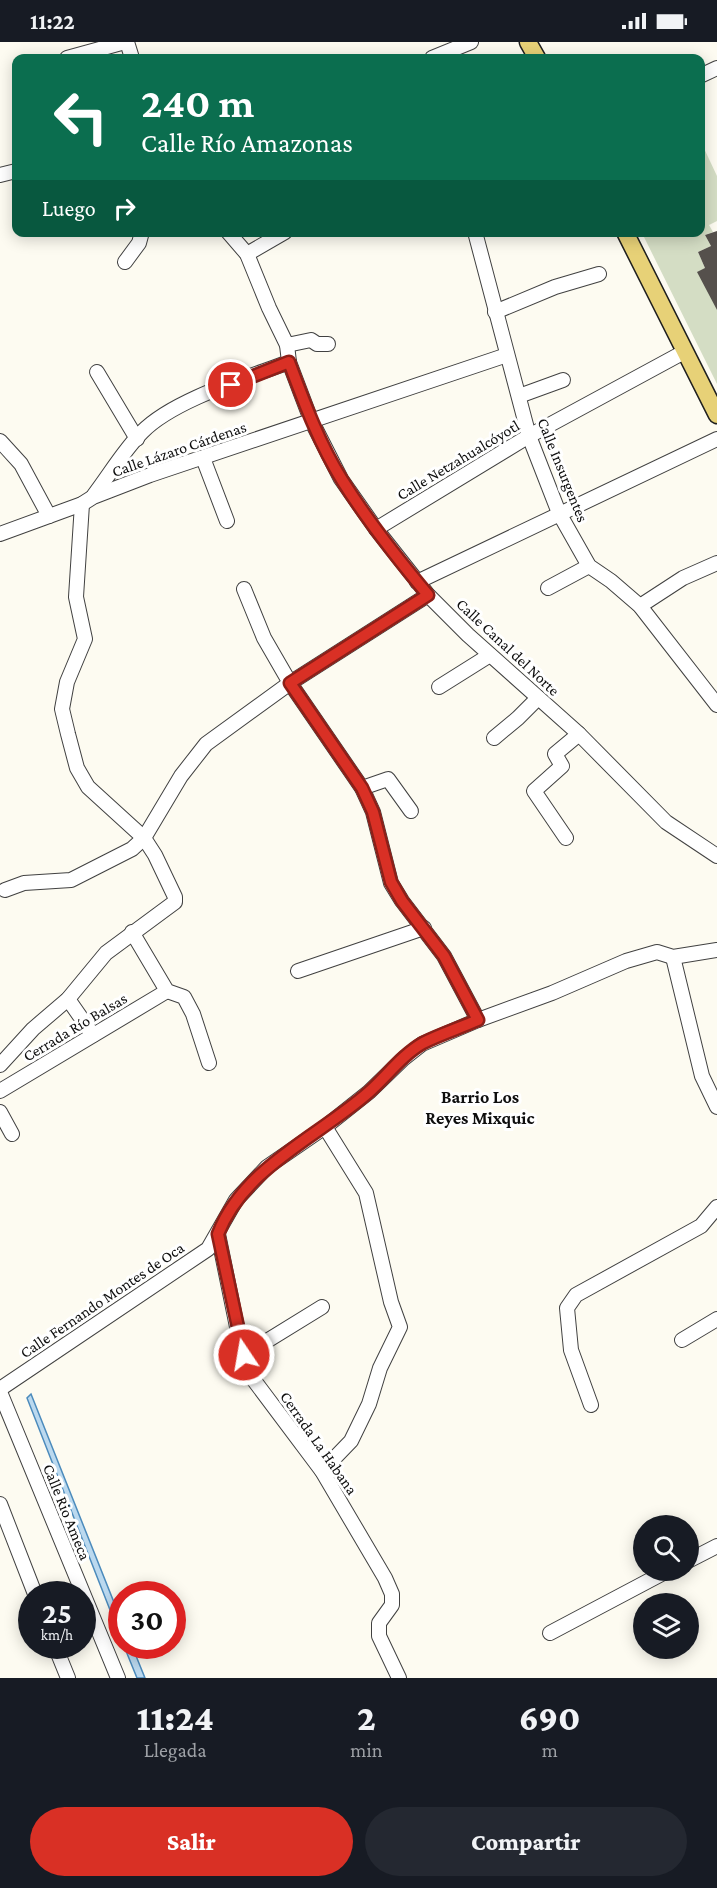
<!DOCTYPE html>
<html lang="es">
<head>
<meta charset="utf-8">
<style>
  :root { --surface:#171b24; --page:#242831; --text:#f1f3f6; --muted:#9ea1a6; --accent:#d93025 }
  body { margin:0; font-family:"Crimson Pro",serif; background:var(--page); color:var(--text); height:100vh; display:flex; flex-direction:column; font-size:22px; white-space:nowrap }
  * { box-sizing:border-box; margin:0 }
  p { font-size:20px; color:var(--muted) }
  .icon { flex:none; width:33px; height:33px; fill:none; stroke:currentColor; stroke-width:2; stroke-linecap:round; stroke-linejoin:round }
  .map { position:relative; height:1636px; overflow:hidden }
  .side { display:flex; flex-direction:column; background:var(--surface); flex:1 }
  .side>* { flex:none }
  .top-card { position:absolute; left:12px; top:12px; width:693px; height:183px; border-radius:12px; box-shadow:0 3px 15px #0003; background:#0b6e4f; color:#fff; overflow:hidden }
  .buttons { position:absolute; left:633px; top:1473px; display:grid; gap:12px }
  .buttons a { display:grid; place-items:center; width:66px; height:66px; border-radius:50%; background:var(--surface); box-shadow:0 3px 15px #0003; font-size:30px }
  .speed { position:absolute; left:18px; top:1539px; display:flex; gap:12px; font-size:30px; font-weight:700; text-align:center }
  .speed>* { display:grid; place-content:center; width:78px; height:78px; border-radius:50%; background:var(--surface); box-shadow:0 3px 15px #0003; line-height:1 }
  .speed small { font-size:15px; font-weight:400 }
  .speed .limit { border:9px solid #d22; background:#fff; color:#111 }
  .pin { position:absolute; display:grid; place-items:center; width:51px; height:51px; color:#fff; margin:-26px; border:3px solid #fff; border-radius:50%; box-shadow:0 2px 6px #0007 }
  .me { position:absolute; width:66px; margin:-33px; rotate:348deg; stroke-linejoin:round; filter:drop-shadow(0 0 4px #0008) }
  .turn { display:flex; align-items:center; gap:21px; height:126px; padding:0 30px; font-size:27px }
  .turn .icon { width:78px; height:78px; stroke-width:2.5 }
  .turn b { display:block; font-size:42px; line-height:51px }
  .then { display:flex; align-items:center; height:57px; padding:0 30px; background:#0003; gap:12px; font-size:22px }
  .eta { display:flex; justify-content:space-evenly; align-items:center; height:102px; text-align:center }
  .eta b { font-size:36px; font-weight:800; line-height:42px }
  .cta { display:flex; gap:12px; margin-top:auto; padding:12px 30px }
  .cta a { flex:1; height:69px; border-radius:36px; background:var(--accent); color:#fff; font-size:24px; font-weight:800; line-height:69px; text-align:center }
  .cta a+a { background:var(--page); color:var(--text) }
  .status { display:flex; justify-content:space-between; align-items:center; height:42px; padding:0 30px; background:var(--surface); direction:ltr }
  .status svg { height:16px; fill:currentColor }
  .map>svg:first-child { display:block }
  .cemetery { fill:#d4ddc4 }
  .water { fill:#bbd9ef; stroke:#4c8bbc; stroke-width:1.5 }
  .building { fill:#55504c }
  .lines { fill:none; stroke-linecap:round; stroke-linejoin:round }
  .minor-casing { stroke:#414141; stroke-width:16 }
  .major-casing { stroke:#1f1f1f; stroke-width:19 }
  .minor { stroke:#fff; stroke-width:14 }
  .major { stroke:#e7d177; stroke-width:16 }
  .route-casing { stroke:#8d1f18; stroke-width:15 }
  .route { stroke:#d93025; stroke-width:10 }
  .labels { text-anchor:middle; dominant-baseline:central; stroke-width:6; stroke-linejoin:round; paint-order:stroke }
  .street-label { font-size:16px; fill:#0e0e0e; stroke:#fff }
  .neighbourhood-label { font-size:18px; font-weight:bold; fill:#0e0e0e; stroke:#fff }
</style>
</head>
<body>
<div class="status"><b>11:22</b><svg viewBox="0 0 49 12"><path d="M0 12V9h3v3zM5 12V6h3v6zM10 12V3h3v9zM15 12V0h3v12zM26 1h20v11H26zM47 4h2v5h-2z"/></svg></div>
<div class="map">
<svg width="717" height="1636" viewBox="0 0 717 1636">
  <rect width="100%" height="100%" fill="#fdfbf1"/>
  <!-- cemetery -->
  <polygon class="cemetery" points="701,100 717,134 717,179 709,183 713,190 705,193 711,204 698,210 705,226 717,268 717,342 642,191 700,190"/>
  <!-- water -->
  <g class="water">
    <polygon points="31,1352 121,1578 121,1596 27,1356"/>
    <polygon points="124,1604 132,1604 145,1636 137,1636"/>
  </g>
  <!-- building -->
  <polygon class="building" points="717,189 717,268 697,230 705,226 698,210 711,204 705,193"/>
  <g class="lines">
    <!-- minor casing -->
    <g class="minor-casing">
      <g id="minor">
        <polyline points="127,0 132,16"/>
        <polyline points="67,16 125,0"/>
        <polyline points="432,16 471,0"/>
        <polyline points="700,34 717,26"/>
        <polyline points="0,133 16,129"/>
        <polyline points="228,190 247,212 269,266 287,303 289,320 311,378 341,437 376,487 428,553 468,593 579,692 666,780 717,814"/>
        <polyline points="475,190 529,394 559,471 589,524 611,539 640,564 717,663"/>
        <polyline points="247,212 285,190"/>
        <polyline points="125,220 139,201 142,190"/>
        <polyline points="495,270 555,245 599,232"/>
        <polyline points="287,303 311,298 317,302 328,302"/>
        <polyline points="97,330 137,397"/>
        <polyline points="519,354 563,338"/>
        <polyline points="0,399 21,422 49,474"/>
        <polyline points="203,416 227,479"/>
        <path d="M 94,453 C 110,432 124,408 142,390 C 173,358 247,336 289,320"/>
        <polyline points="376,487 529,394 684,310"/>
        <polyline points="0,492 82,462 93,455 150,433 507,313"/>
        <polyline points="417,540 717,397"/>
        <polyline points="548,546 589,524"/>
        <polyline points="244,547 264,596 290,641 362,746 373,770 391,841 402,859 444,914 478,978"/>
        <polyline points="640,564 683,536 717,521"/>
        <polyline points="439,645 490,613"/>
        <polyline points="494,696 518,676 538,656"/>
        <polyline points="362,746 388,737 411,769"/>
        <polyline points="566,796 534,749 562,724 555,712 579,692"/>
        <polyline points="5,848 24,841 71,838 132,807 144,796 181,734 206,702 290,641 428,553"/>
        <polyline points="132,890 167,949 184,955 193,972 209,1021"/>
        <polyline points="673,915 702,1034 717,1065"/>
        <polyline points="298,929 424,886"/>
        <polyline points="68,957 93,993"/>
        <polyline points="0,1023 33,987 68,957 106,911 175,860 175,855 155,813 144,796 88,745 77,726 68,692 62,667 67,640 85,597 76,555 82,462"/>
        <polyline points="0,1049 167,949"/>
        <polyline points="0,1070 12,1092"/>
        <polyline points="218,1192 245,1324 250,1333 322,1429 385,1536 392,1552 392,1563 379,1581 379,1594 399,1636"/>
        <polyline points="682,1298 717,1277"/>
        <polyline points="244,1313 322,1265"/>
        <polyline points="0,1347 208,1207 236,1158 267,1125 325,1085 369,1050 403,1017 422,1002 478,978 552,951 626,919 657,910 673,915 717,908"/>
        <polyline points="0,1350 118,1636"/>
        <polyline points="591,1363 571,1308 567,1266 576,1253 701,1184 717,1165"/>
        <polyline points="322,1429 351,1399 369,1362 380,1326 400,1285 391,1260 366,1151 325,1085"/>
        <polyline points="0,1462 35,1552"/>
        <polyline points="688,1519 717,1504"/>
        <polyline points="550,1591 669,1528"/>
        <polyline points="55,1604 68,1636"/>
      </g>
    </g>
    <!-- major casing -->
    <g class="major-casing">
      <g id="major">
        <polyline points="528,0 537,16"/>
        <polyline points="625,190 717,373"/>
      </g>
    </g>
    <!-- minor -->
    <use href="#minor" class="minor"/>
    <!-- major -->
    <use href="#major" class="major"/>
  </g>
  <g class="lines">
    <!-- route casing -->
    <g class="route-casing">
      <path id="route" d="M 231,343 L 289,320 C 304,360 319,401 342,438 C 367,478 397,516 428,553 L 290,641 L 362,746 L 373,770 L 391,840 L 402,859 L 444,914 L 478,978 C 460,986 441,992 423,1001 C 402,1013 387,1034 369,1050 C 318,1095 244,1125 218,1192 L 244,1313"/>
    </g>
    <!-- route -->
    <use href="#route" class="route"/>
  </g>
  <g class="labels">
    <!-- street labels -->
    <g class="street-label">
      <text transform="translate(179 407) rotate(-19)">Calle Lázaro Cárdenas</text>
      <text transform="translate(458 418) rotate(-31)">Calle Netzahualcóyotl</text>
      <text transform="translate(563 428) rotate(68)">Calle Insurgentes</text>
      <text transform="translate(508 605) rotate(43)">Calle Canal del Norte</text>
      <text transform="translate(75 985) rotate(-31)">Cerrada Río Balsas</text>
      <text transform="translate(102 1258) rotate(-34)">Calle Fernando Montes de Oca</text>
      <text transform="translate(319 1401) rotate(55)">Cerrada La Habana</text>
      <text transform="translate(67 1470) rotate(68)">Calle Rio Ameca</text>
    </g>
    <!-- neighbourhood labels -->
    <g class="neighbourhood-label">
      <text x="480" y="1055">Barrio Los<tspan x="480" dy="21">Reyes Mixquic</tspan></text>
    </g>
  </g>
</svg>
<div class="buttons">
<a><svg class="icon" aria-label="search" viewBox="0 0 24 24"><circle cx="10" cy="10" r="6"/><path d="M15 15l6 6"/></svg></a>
<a><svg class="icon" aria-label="layers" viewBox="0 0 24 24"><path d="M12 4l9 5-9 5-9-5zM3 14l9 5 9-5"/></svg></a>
</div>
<div class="speed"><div>25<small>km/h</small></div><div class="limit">30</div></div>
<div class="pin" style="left:231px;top:343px;background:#d93025"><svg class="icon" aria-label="arrive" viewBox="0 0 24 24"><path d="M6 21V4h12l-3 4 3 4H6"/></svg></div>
<svg class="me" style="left:244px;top:1313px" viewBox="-20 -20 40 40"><circle r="17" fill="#d93025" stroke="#fff" stroke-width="3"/><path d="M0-11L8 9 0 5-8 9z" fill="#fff"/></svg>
<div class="top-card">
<div class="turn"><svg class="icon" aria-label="left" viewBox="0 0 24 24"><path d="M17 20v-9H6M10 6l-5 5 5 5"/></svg><div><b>240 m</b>Calle Río Amazonas</div></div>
<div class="then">Luego<svg class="icon" aria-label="right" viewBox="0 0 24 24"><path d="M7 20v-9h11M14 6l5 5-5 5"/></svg></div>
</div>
</div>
<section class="side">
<div class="eta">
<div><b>11:24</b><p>Llegada</p></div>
<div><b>2</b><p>min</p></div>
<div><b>690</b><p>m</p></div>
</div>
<div class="cta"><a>Salir</a><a>Compartir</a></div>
</section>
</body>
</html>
